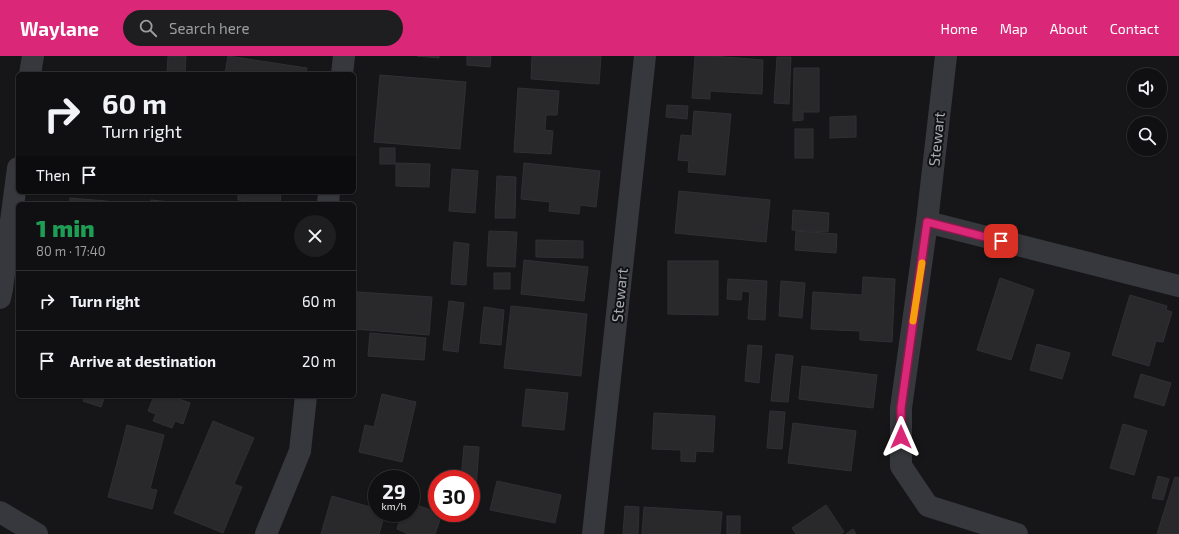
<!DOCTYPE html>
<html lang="en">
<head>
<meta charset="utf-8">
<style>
  :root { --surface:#101012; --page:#1e1e20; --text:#f1f3f6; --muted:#9c9d9f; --line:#303032; --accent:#db2777 }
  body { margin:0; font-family:"Exo 2",sans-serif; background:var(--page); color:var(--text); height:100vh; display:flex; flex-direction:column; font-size:15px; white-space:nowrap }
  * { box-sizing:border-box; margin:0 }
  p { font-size:13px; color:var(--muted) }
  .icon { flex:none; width:22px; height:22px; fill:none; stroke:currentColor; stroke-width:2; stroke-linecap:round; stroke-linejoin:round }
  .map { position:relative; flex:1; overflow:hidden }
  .details { position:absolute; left:16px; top:146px; width:340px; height:196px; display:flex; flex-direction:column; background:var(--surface); border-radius:6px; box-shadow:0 1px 3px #0004,0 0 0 1px var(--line) }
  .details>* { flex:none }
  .banner { position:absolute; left:16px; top:16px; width:340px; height:122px; border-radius:6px; box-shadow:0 1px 3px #0004,0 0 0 1px var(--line); background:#101012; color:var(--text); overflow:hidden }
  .tools { position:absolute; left:1127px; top:12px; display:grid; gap:8px }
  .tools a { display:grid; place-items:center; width:40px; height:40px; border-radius:50%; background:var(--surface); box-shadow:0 1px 3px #0004,0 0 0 1px var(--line); font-size:20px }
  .speed { position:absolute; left:368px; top:414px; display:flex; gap:8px; font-size:20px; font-weight:700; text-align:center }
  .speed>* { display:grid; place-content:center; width:52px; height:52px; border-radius:50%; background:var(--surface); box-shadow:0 1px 3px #0004,0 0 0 1px var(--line); line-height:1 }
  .speed small { font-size:10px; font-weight:400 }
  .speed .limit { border:6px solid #d22; background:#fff; color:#111 }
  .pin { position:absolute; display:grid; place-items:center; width:34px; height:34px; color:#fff; margin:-17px; border-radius:8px; box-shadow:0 2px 6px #0006 }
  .me { position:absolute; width:44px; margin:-22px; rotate:0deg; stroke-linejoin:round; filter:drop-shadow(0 0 3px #0008) }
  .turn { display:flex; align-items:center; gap:14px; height:84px; padding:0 20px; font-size:18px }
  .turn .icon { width:52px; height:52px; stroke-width:2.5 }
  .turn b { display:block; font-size:28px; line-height:34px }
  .then { display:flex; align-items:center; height:38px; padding:0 20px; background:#0003; gap:8px; font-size:15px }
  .round { display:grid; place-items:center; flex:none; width:42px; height:42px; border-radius:21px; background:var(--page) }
  .summary { display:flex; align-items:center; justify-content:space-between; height:68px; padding:0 20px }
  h1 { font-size:24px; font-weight:800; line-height:30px; color:#1e9e55 }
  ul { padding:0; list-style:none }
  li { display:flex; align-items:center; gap:12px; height:60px; padding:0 20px; border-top:1px solid var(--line) }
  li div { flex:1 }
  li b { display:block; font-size:15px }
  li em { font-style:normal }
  header { display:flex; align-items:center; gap:24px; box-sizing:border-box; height:56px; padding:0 20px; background:var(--accent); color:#fff }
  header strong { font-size:19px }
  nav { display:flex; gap:22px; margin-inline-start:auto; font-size:14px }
  .search { width:280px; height:36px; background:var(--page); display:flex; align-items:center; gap:10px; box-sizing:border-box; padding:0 14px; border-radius:22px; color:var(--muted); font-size:15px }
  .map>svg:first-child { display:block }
  .building { fill:#29292c; stroke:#303034 }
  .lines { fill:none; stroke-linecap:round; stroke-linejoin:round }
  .street { stroke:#37383d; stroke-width:22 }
  .route-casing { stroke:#8e194d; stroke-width:10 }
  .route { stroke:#db2777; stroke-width:7 }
  .slow { stroke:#f59e0b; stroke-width:7 }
  .labels { text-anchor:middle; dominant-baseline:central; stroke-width:4; stroke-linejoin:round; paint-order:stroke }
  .street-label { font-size:15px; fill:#a8adb8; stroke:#111113 }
</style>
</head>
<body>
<header>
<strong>Waylane</strong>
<div class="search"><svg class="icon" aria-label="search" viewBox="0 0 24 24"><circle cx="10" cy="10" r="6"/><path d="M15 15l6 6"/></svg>Search here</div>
<nav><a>Home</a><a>Map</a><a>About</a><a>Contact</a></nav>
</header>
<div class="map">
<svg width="1179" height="478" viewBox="0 0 1179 478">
  <rect width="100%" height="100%" fill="#161618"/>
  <!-- building -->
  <g class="building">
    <polygon points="168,0 186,0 185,18 167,18"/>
    <polygon points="228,0 307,12 306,18 225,18"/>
    <polygon points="417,0 439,0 439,2"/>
    <polygon points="467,0 491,0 490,11 467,9"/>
    <polygon points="532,0 601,0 599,28 531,23"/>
    <polygon points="695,0 713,0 763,4 762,38 710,35 710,43 692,42"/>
    <polygon points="777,1 791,1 789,48 774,47"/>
    <polygon points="794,12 819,12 819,56 803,56 803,64 793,65"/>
    <polygon points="380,19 466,26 460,93 374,86"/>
    <polygon points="518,32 559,35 557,59 546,59 545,74 553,75 551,98 514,96"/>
    <polygon points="667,49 688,50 687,63 666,61"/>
    <polygon points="694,55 731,58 725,119 688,116 689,105 678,104 681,79 692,80"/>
    <polygon points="856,60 856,81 830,82 830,61"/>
    <rect x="795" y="73" width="18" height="29"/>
    <rect x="380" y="92" width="15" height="16"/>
    <polygon points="396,107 430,108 429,131 396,130"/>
    <polygon points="524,107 600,115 596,151 580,149 579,158 549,155 550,146 521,143"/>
    <polygon points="452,113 478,115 475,157 449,155"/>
    <polygon points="497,120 516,121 515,162 495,162"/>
    <polygon points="679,135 770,144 766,186 675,177"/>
    <polygon points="238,136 281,136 280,148 238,144"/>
    <polygon points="70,142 141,148 69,148"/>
    <polygon points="151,144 170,146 170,148 150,148"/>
    <polygon points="793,154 829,157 828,176 792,174"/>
    <polygon points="489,175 517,176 515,211 487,210"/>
    <polygon points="796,175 837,178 836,197 795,194"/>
    <polygon points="536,184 583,185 583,202 536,201"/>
    <polygon points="454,186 469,188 466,229 451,228"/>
    <polygon points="524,204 588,211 584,245 521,238"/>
    <polygon points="668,205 718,205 718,259 668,258"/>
    <rect x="494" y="217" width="16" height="16"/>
    <polygon points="863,221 895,223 892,286 860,284 860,275 811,273 813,236 862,239"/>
    <polygon points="1000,222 1034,234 1011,304 977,294"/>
    <polygon points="728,223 767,225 765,264 748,263 750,236 742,235 741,244 727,243"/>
    <polygon points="781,225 805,227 802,262 779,260"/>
    <polygon points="357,236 432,241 429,279 354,273"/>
    <polygon points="1130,239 1167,250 1166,254 1172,256 1163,286 1156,285 1149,310 1112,299"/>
    <polygon points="449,245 464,247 458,296 443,294"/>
    <polygon points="511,250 587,258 581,320 504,312"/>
    <polygon points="484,251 504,254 501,289 480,287"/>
    <polygon points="370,277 426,282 424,304 368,300"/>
    <polygon points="1037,288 1070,297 1062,323 1030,314"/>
    <polygon points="748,289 762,290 759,327 745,325"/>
    <polygon points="776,298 793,300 788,346 771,345"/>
    <polygon points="802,310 877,319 873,352 799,343"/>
    <polygon points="1141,318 1171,327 1164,350 1134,341"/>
    <polygon points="526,333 568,337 564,374 522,370"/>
    <polygon points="382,338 416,346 402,406 359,396 365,369 374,371"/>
    <polygon points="85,340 105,340 101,351 83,345"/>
    <polygon points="154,340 171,340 190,347 183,368 175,365 172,372 153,365 156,358 148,355"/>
    <polygon points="770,355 785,356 782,393 767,392"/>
    <polygon points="654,357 715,360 713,396 696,395 695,406 681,405 681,394 652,393"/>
    <polygon points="213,365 254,382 234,428 242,431 223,477 174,457"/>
    <polygon points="793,367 856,375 851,415 788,407"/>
    <polygon points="1123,368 1147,375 1134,419 1110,412"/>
    <polygon points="127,369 164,379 150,433 157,434 152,453 108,441"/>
    <polygon points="464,390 479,391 475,446 471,445 471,423 461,423"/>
    <polygon points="1158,420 1169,423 1163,444 1152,442"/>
    <polygon points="1175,421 1179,422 1179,478 1157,478"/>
    <polygon points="497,425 561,439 555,467 490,454"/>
    <polygon points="332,440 377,453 377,457 385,457 379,478 321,478"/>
    <polygon points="411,447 442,458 435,478 408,478 397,473 402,457 411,457"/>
    <polygon points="826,449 844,476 841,478 796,478 792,472"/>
    <polygon points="625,450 639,451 638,478 623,478"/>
    <polygon points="644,451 722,456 720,478 642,478"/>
    <rect x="727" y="460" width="13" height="18"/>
    <polygon points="853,473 856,478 846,478"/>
  </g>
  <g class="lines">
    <!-- street -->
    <g class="street">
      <polyline points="946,0 927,166 901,352 901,410 928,450 1017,478"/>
      <polyline points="30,18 33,0"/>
      <polyline points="342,18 344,0"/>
      <polyline points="328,148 329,136"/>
      <polyline points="927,166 1179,230"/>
      <polyline points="0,242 2,233 18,112"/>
      <polyline points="0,456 37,478"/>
      <polyline points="266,478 300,395 306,340"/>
      <polyline points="593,478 645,0"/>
    </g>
  </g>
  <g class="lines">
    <!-- route casing -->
    <g class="route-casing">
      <polyline id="route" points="901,381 901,352 927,166 1001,185"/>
    </g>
    <!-- route -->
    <use href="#route" class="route"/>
    <!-- slow -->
    <polyline class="slow" points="913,265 922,207"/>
  </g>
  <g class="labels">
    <!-- street labels -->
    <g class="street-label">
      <text transform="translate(936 83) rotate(-84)">Stewart</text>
      <text transform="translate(619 239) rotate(-84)">Stewart</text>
    </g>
  </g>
</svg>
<div class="tools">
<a><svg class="icon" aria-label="sound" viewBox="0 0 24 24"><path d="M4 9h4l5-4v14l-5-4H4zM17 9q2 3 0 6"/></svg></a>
<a><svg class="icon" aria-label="search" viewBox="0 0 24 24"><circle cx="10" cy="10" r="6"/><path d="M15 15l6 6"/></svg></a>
</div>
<div class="speed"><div>29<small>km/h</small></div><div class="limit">30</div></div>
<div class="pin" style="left:1001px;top:185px;background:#d93025"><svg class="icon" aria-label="arrive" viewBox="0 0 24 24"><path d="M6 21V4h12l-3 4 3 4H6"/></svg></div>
<svg class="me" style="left:901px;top:381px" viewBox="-20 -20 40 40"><path d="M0-17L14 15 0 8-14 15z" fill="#db2777" stroke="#fff" stroke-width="4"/></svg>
<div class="banner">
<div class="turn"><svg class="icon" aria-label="right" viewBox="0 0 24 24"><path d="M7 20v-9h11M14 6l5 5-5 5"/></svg><div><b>60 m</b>Turn right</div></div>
<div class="then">Then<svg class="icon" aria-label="arrive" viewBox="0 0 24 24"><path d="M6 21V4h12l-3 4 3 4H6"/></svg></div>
</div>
<section class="details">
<div class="summary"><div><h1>1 min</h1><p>80 m · 17:40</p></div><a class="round"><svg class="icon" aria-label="close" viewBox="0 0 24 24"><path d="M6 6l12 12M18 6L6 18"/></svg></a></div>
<ul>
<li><svg class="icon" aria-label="right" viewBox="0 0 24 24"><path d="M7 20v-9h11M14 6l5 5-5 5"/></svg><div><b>Turn right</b></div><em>60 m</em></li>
<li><svg class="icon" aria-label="arrive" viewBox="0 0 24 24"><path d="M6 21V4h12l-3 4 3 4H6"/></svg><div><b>Arrive at destination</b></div><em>20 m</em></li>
</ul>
</section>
</div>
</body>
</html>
